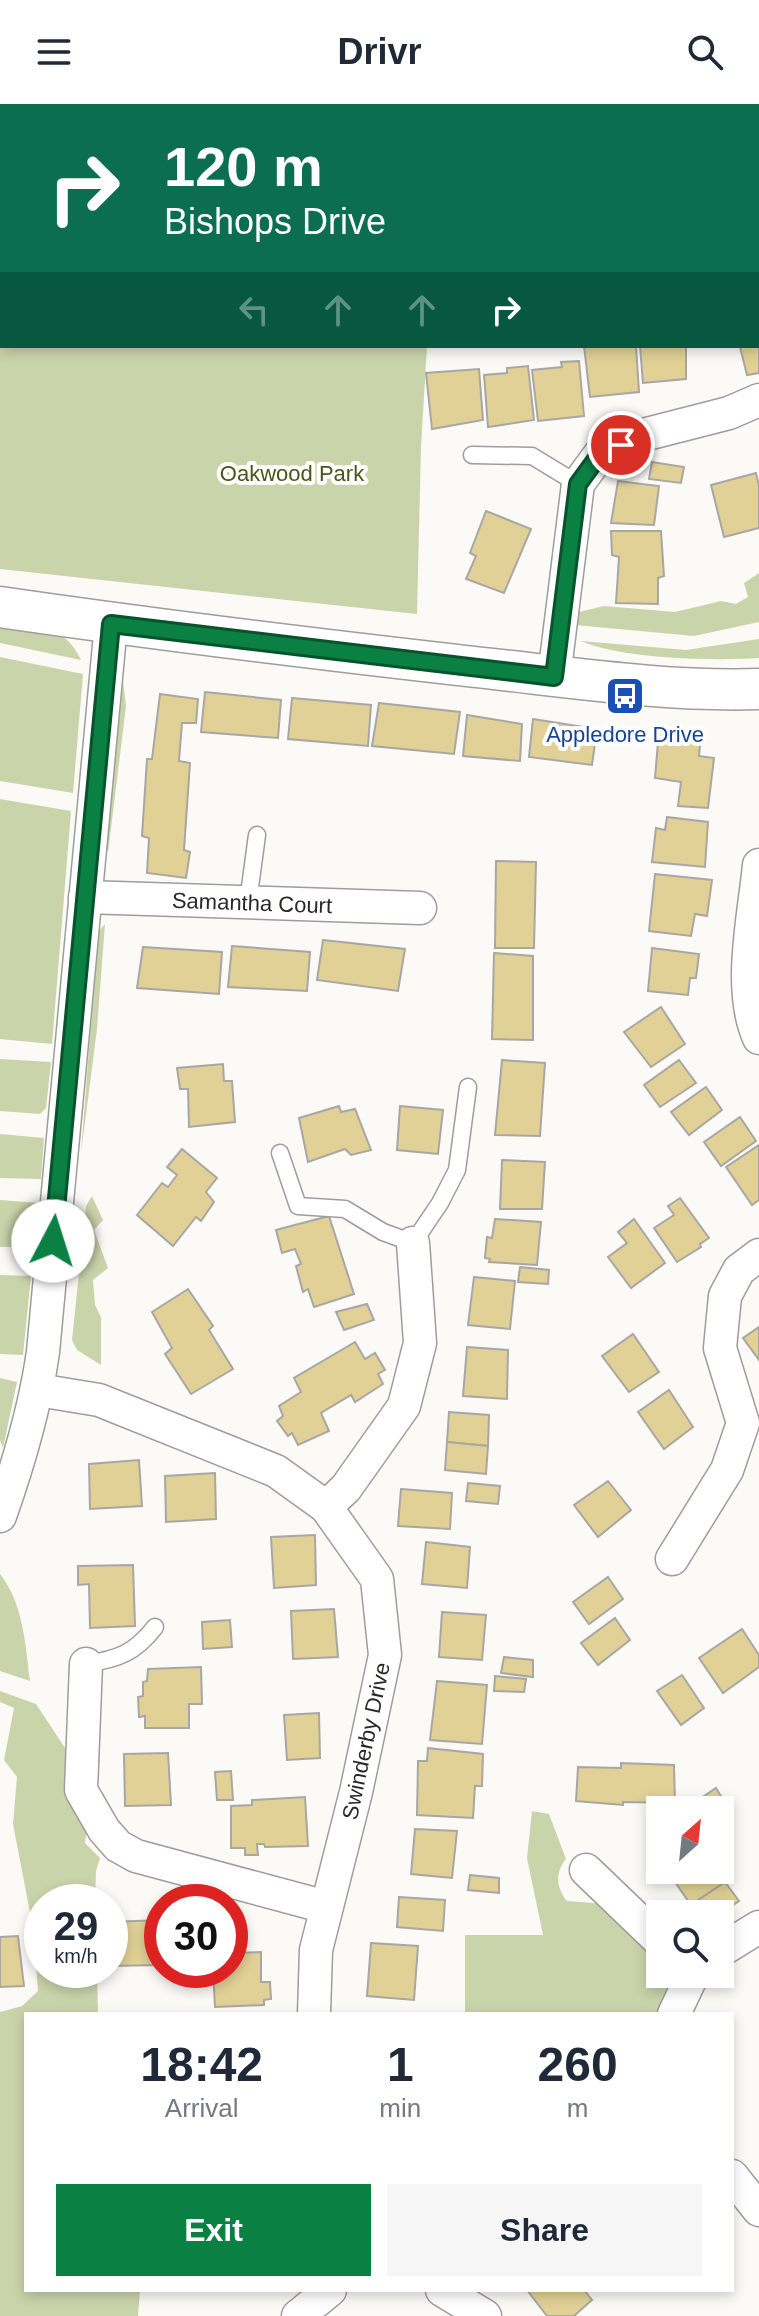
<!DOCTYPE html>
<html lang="en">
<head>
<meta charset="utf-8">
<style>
  :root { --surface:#fff; --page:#f6f6f7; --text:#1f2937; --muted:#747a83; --accent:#0b8043 }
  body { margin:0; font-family:Arial,sans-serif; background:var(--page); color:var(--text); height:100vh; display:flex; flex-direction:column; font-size:30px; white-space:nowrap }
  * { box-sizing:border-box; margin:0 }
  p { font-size:26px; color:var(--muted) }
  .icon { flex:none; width:44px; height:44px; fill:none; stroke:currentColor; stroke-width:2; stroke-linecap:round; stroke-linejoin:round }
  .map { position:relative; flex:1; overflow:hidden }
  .side { position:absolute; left:24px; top:1908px; width:710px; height:280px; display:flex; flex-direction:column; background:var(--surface); border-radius:0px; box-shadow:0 4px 12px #0003 }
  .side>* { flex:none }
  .hud { position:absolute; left:0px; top:0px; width:760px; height:244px; box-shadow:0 4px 12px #0003; background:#0b6e4f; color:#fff; overflow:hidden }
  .needle { width:52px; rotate:27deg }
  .tools { position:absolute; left:646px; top:1692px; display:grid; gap:16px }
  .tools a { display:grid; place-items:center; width:88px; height:88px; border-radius:0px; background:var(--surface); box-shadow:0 4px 12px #0003; font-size:40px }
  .speed { position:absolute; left:24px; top:1780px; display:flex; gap:16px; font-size:40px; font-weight:700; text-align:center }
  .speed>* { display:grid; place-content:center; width:104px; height:104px; border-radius:50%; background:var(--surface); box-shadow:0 4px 12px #0003; line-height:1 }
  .speed small { font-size:20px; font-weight:400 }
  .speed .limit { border:12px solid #d22; background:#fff; color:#111 }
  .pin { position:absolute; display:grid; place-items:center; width:68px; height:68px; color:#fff; margin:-34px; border:4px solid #fff; border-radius:50%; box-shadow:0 2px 8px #0007 }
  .me { position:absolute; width:88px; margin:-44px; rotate:5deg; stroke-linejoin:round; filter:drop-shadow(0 0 6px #0008) }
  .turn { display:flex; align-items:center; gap:28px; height:168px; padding:0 32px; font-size:36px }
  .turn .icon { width:104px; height:104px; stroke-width:2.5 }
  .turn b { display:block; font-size:56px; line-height:68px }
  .lanes { display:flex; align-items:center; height:76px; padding:0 32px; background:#0003; justify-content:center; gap:40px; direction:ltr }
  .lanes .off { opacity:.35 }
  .eta { display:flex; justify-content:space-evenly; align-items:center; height:136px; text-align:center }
  .eta b { font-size:48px; font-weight:600; line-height:56px }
  .action { display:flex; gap:16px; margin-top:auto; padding:16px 32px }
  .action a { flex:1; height:92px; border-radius:0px; background:var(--accent); color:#fff; font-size:32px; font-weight:600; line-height:92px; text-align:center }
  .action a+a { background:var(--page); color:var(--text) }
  header { display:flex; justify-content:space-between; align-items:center; height:104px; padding:0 32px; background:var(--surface); font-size:36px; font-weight:600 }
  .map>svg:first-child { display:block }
  .green { fill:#cad4ab }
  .building { fill:#e1d196; stroke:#a8a7a4; stroke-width:2 }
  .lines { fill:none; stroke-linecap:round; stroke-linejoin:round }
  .service-casing { stroke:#9e9d9a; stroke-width:19 }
  .minor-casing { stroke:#9e9d9a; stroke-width:35 }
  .tertiary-casing { stroke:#9e9d9a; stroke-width:43 }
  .service { stroke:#fff; stroke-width:16 }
  .minor { stroke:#fff; stroke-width:32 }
  .tertiary { stroke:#fff; stroke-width:40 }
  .route-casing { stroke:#07532c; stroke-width:20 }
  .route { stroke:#0b8043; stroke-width:14 }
  .labels { text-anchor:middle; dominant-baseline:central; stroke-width:8; stroke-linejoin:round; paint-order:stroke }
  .park-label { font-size:22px; fill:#4b5719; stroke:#fff }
  .transit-label { font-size:22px; fill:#164399; stroke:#fff }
  .street-label { font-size:22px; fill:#292827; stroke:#fff }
</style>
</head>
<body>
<header><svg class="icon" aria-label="menu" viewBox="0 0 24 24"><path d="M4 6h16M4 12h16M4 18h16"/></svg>Drivr<svg class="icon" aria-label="search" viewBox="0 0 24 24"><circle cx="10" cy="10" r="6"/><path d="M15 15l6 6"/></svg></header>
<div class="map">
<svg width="759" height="2212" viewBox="0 0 759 2212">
  <rect width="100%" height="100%" fill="#fbfaf7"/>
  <!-- green -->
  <g class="green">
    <polygon points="0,0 403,0 403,2 2,2 2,242 427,242 421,343 417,510 0,465"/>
    <polygon points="759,469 759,518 694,532 575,521 575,509 604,502 675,508 721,497 736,500 748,493 744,479"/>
    <path d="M 0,517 C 34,522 64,519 81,556 L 0,539 Z"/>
    <path d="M 759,535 L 759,554 C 714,557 621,555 581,537 L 686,546 Z"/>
    <polygon points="0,553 83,570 73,689 0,677"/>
    <polygon points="123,577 126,602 108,749 104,733"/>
    <polygon points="0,695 71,707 52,940 0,935"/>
    <polygon points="105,820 97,925 81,1049 98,828"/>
    <polygon points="0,955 51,958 46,1004 40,1010 0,1007"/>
    <polygon points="0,1030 44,1034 41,1075 0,1074"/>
    <polygon points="92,1092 103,1116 94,1126 108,1164 93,1176 95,1201 101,1213 101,1261 77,1246 72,1236 86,1102"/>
    <polygon points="0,1096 39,1099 34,1143 0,1143"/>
    <polygon points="0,1171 31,1172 23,1251 0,1250"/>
    <polygon points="0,1274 17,1278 3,1344 0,1336"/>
    <path d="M 0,1470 C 24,1501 25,1540 30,1577 L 0,1567 Z"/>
    <polygon points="0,1587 36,1600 75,1659 87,1724 85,1739 100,1754 96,1767 95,1798 42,1798 42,1866 97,1866 98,1910 26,1910 26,2186 140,2186 138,2212 0,2212 0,1908 22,1902 38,1887 33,1824 13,1720 17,1673 4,1656 14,1604 0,1598"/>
    <path d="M 532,1707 L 549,1710 L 566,1755 C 555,1768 556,1784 567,1797 L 606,1800 L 660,1852 L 660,1870 L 677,1870 L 664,1910 L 465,1910 L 465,1831 L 543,1831 L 527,1754 Z"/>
  </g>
  <!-- building -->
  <g class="building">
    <polygon points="759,198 759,269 747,271 740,243 758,242"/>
    <polygon points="584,242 636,242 639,288 590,293"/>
    <polygon points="640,242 686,242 686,275 643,279"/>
    <polygon points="579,257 584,312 538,317 532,266 562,263 561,258"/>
    <polygon points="528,262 534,316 488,323 484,271 507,269 507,264"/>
    <polygon points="479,265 483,316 432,325 426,269"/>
    <polygon points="652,358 684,363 681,379 649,375"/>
    <polygon points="756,369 759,382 759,424 724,433 711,381"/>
    <polygon points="618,377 659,382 654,421 611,419"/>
    <polygon points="486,407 531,425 504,489 466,475 476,452 470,449"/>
    <polygon points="611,427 661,427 664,472 658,474 658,500 616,499 619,453 612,451"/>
    <polygon points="205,588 281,596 278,634 201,628"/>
    <polygon points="160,590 198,595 196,619 182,619 179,657 190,659 184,746 190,748 186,774 147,769 149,734 142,732 147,655 152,655"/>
    <polygon points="292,594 371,601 368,642 288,635"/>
    <polygon points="379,599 460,608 454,650 372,642"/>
    <polygon points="467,611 522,620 520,657 463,652"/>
    <polygon points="533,615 597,625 592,661 529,653"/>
    <polygon points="659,626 701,631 699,652 714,654 708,704 678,702 681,678 655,674"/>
    <polygon points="667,713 708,718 705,763 652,758 656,724 665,726"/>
    <polygon points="496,757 536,758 534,844 495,844"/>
    <polygon points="655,770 712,776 707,812 695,810 691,832 649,827"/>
    <polygon points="323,836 405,845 398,887 317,876"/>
    <polygon points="232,842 310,848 307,887 228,883"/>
    <polygon points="143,843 222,848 219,890 137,884"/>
    <polygon points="652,844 699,850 696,874 690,874 688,891 648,887"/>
    <polygon points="494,849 533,852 533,936 492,935"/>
    <polygon points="661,903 685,940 651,963 624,928"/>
    <polygon points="502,956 545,959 540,1032 495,1031"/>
    <polygon points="679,956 696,979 660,1003 644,981"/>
    <polygon points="223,960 224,977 232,977 235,1018 189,1023 188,985 180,985 177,964"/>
    <polygon points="706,983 722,1006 689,1031 671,1008"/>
    <polygon points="339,1002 341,1008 355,1005 371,1046 351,1051 345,1045 308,1058 299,1014"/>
    <polygon points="400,1002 443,1006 438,1050 397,1046"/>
    <polygon points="740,1013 756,1037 721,1062 704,1038"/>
    <polygon points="759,1041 759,1096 752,1101 726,1063"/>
    <polygon points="182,1045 217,1074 206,1088 214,1098 201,1117 196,1113 173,1142 137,1111 162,1079 168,1083 177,1071 167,1063"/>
    <polygon points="502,1056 545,1058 542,1105 500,1105"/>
    <polygon points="680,1094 709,1134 700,1140 701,1143 677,1158 654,1124 674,1111 668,1102"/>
    <polygon points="329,1112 354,1190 314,1203 308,1185 303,1188 296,1162 301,1160 295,1145 282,1149 276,1126"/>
    <polygon points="495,1115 541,1118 537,1161 489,1158 490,1155 485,1154 487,1133 492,1134"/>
    <polygon points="634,1115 665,1159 631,1184 608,1153 627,1139 618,1128"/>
    <polygon points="520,1163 549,1166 548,1180 518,1178"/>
    <polygon points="474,1173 515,1177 510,1225 468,1221"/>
    <polygon points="188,1185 213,1222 209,1226 233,1265 191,1290 165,1250 172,1244 152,1208"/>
    <polygon points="367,1200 374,1216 344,1226 336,1208"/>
    <polygon points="759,1223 759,1256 743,1234"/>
    <polygon points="633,1230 659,1268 629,1288 602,1252"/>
    <polygon points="355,1238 365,1255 375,1249 385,1266 378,1270 383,1280 355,1298 351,1291 321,1309 329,1327 298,1341 292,1329 288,1332 277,1317 283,1312 279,1302 301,1288 294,1274"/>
    <polygon points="467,1243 508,1246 507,1295 463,1292"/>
    <polygon points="669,1286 693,1323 664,1345 638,1308"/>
    <polygon points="449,1308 489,1311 488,1342 447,1338"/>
    <polygon points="447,1338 488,1342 486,1370 445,1366"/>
    <polygon points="139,1356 142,1402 90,1405 89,1360"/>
    <polygon points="215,1369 216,1415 166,1418 165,1372"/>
    <polygon points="608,1377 631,1406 598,1433 574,1401"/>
    <polygon points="468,1379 500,1382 498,1400 466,1397"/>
    <polygon points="401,1385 452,1389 450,1425 398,1422"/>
    <polygon points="315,1431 316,1481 274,1484 271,1433"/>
    <polygon points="426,1438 470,1443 467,1484 422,1480"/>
    <polygon points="133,1461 135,1522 90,1524 89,1480 78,1481 78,1462"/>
    <polygon points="608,1473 623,1495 589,1520 573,1498"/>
    <polygon points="334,1505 338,1553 293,1555 291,1507"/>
    <polygon points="442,1508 486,1511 482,1556 439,1553"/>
    <polygon points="615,1514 630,1536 598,1561 581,1539"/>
    <polygon points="230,1516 232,1543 203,1545 202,1518"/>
    <polygon points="742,1525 759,1551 759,1563 723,1589 699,1554"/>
    <polygon points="504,1553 533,1556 533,1573 501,1569"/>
    <polygon points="201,1563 202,1600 189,1600 189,1624 145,1624 145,1612 139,1613 138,1593 143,1592 143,1578 147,1577 148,1565"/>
    <polygon points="682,1571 704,1604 681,1621 657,1587"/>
    <polygon points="495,1572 526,1575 524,1588 494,1587"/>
    <polygon points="437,1577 487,1581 482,1640 430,1636"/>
    <polygon points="319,1609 320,1654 287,1656 284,1611"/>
    <polygon points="428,1644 483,1650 482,1682 475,1682 473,1714 417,1711 418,1657 427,1657"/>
    <polygon points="168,1649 171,1701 125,1702 124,1650"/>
    <polygon points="621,1659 674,1661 675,1699 623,1698 623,1701 576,1697 578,1663 621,1664"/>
    <polygon points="231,1667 233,1696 217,1696 215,1668"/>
    <polygon points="716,1684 722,1694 705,1706 690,1706 688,1703"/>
    <polygon points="305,1693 308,1742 265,1743 264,1740 257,1740 258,1751 245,1751 245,1744 231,1744 231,1702 252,1701 252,1696"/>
    <polygon points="415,1725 457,1727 452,1774 411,1770"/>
    <polygon points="687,1766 717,1766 725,1778 691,1801 673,1775"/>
    <polygon points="470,1771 499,1774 499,1789 468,1786"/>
    <polygon points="725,1778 739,1797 720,1810 699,1810 691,1801"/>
    <polygon points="399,1793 445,1796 443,1827 397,1823"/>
    <polygon points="161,1816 162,1861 110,1862 110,1818"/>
    <polygon points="18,1832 24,1882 0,1883 0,1833"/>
    <polygon points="371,1839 418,1842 414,1896 367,1892"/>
    <polygon points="261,1848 261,1878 270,1878 271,1895 264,1896 264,1901 215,1903 213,1866 230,1866 230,1849"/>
    <polygon points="527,2186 584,2186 592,2196 574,2212 547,2212"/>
  </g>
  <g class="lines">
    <!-- service casing -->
    <g class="service-casing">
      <g id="service">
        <polyline points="472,351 532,352 578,380"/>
        <polyline points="248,798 257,731"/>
        <polyline points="280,1049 298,1102 345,1105 383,1128 413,1139 440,1099 457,1066 468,983"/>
        <path d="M 86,1560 C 118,1555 135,1549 155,1523"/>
      </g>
    </g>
    <!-- minor casing -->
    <g class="minor-casing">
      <g id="minor">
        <polyline points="699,0 708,2"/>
        <polyline points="612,2 623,0"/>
        <polyline points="758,18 759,19"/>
        <polyline points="554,573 578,380 600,350 643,331 729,309 759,296"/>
        <path d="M 759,761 C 754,813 737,885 759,934"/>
        <polyline points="85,793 420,804"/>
        <polyline points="38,1286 99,1296 276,1367 326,1403 377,1475 385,1551 356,1688 316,1846 314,1910"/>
        <polyline points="326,1403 346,1384 404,1302 420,1239 413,1139"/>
        <path d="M 0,1412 C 19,1358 35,1305 43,1248 L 111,520"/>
        <polyline points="672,1455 727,1366 743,1319 720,1244 725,1192 739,1166 759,1151"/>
        <polyline points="86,1560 81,1686 104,1726 118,1742 136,1752 326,1803"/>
        <polyline points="586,1766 660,1837"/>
        <polyline points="720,1847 759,1823"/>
        <polyline points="674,1910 693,1870"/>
        <polyline points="732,2072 759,2106"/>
        <polyline points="442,2186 485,2212"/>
        <polyline points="298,2212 330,2186"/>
      </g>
    </g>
    <!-- tertiary casing -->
    <g class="tertiary-casing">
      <path id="tertiary" d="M 0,503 C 158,526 316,545 475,563 C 569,573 664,588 759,585"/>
    </g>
    <!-- service -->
    <use href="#service" class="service"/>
    <!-- minor -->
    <use href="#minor" class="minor"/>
    <!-- tertiary -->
    <use href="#tertiary" class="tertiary"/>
  </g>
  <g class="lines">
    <!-- route casing -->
    <g class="route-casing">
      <polyline id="route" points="53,1137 111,520 554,573 578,380 600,350 621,341"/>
    </g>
    <!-- route -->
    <use href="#route" class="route"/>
  </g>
  <!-- icons -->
  <defs>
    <g id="bus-square" transform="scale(2)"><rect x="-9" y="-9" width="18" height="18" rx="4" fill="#1a4fb4" stroke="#fff"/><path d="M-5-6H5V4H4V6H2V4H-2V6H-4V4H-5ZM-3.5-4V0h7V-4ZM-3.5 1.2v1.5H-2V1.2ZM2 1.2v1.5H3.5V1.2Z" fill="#fff"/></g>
  </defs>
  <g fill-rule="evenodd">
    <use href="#bus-square" x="625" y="592"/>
  </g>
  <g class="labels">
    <!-- park labels -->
    <g class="park-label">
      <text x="292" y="369">Oakwood Park</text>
    </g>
    <!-- transit labels -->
    <g class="transit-label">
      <text x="625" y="630">Appledore Drive</text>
    </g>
    <!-- street labels -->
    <g class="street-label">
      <text transform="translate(252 799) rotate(2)">Samantha Court</text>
      <text transform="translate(366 1637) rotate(-78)">Swinderby Drive</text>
    </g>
  </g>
</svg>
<div class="tools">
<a><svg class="needle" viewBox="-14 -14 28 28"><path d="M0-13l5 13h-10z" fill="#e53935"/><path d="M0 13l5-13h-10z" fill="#747a83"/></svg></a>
<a><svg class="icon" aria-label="search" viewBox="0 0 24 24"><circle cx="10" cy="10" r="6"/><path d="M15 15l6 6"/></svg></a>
</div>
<div class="speed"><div>29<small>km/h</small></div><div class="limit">30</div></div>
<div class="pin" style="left:621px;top:341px;background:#d93025"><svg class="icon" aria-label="arrive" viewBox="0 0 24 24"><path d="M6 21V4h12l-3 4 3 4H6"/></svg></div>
<svg class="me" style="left:53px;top:1137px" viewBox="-20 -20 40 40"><circle r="19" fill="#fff"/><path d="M0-13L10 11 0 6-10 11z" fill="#0b8043"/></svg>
<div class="hud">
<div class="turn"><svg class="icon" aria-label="right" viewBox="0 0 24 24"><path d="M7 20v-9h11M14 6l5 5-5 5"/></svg><div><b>120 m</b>Bishops Drive</div></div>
<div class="lanes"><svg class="icon off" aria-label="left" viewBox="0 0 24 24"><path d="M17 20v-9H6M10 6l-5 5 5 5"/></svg><svg class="icon off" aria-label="ahead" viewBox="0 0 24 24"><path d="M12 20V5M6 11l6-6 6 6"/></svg><svg class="icon off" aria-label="ahead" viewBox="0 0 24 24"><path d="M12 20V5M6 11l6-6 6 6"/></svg><svg class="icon" aria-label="right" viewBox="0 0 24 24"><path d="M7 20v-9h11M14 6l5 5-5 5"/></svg></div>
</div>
<section class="side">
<div class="eta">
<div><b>18:42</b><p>Arrival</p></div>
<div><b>1</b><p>min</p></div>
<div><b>260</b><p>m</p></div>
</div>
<div class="action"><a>Exit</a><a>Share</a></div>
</section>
</div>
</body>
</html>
